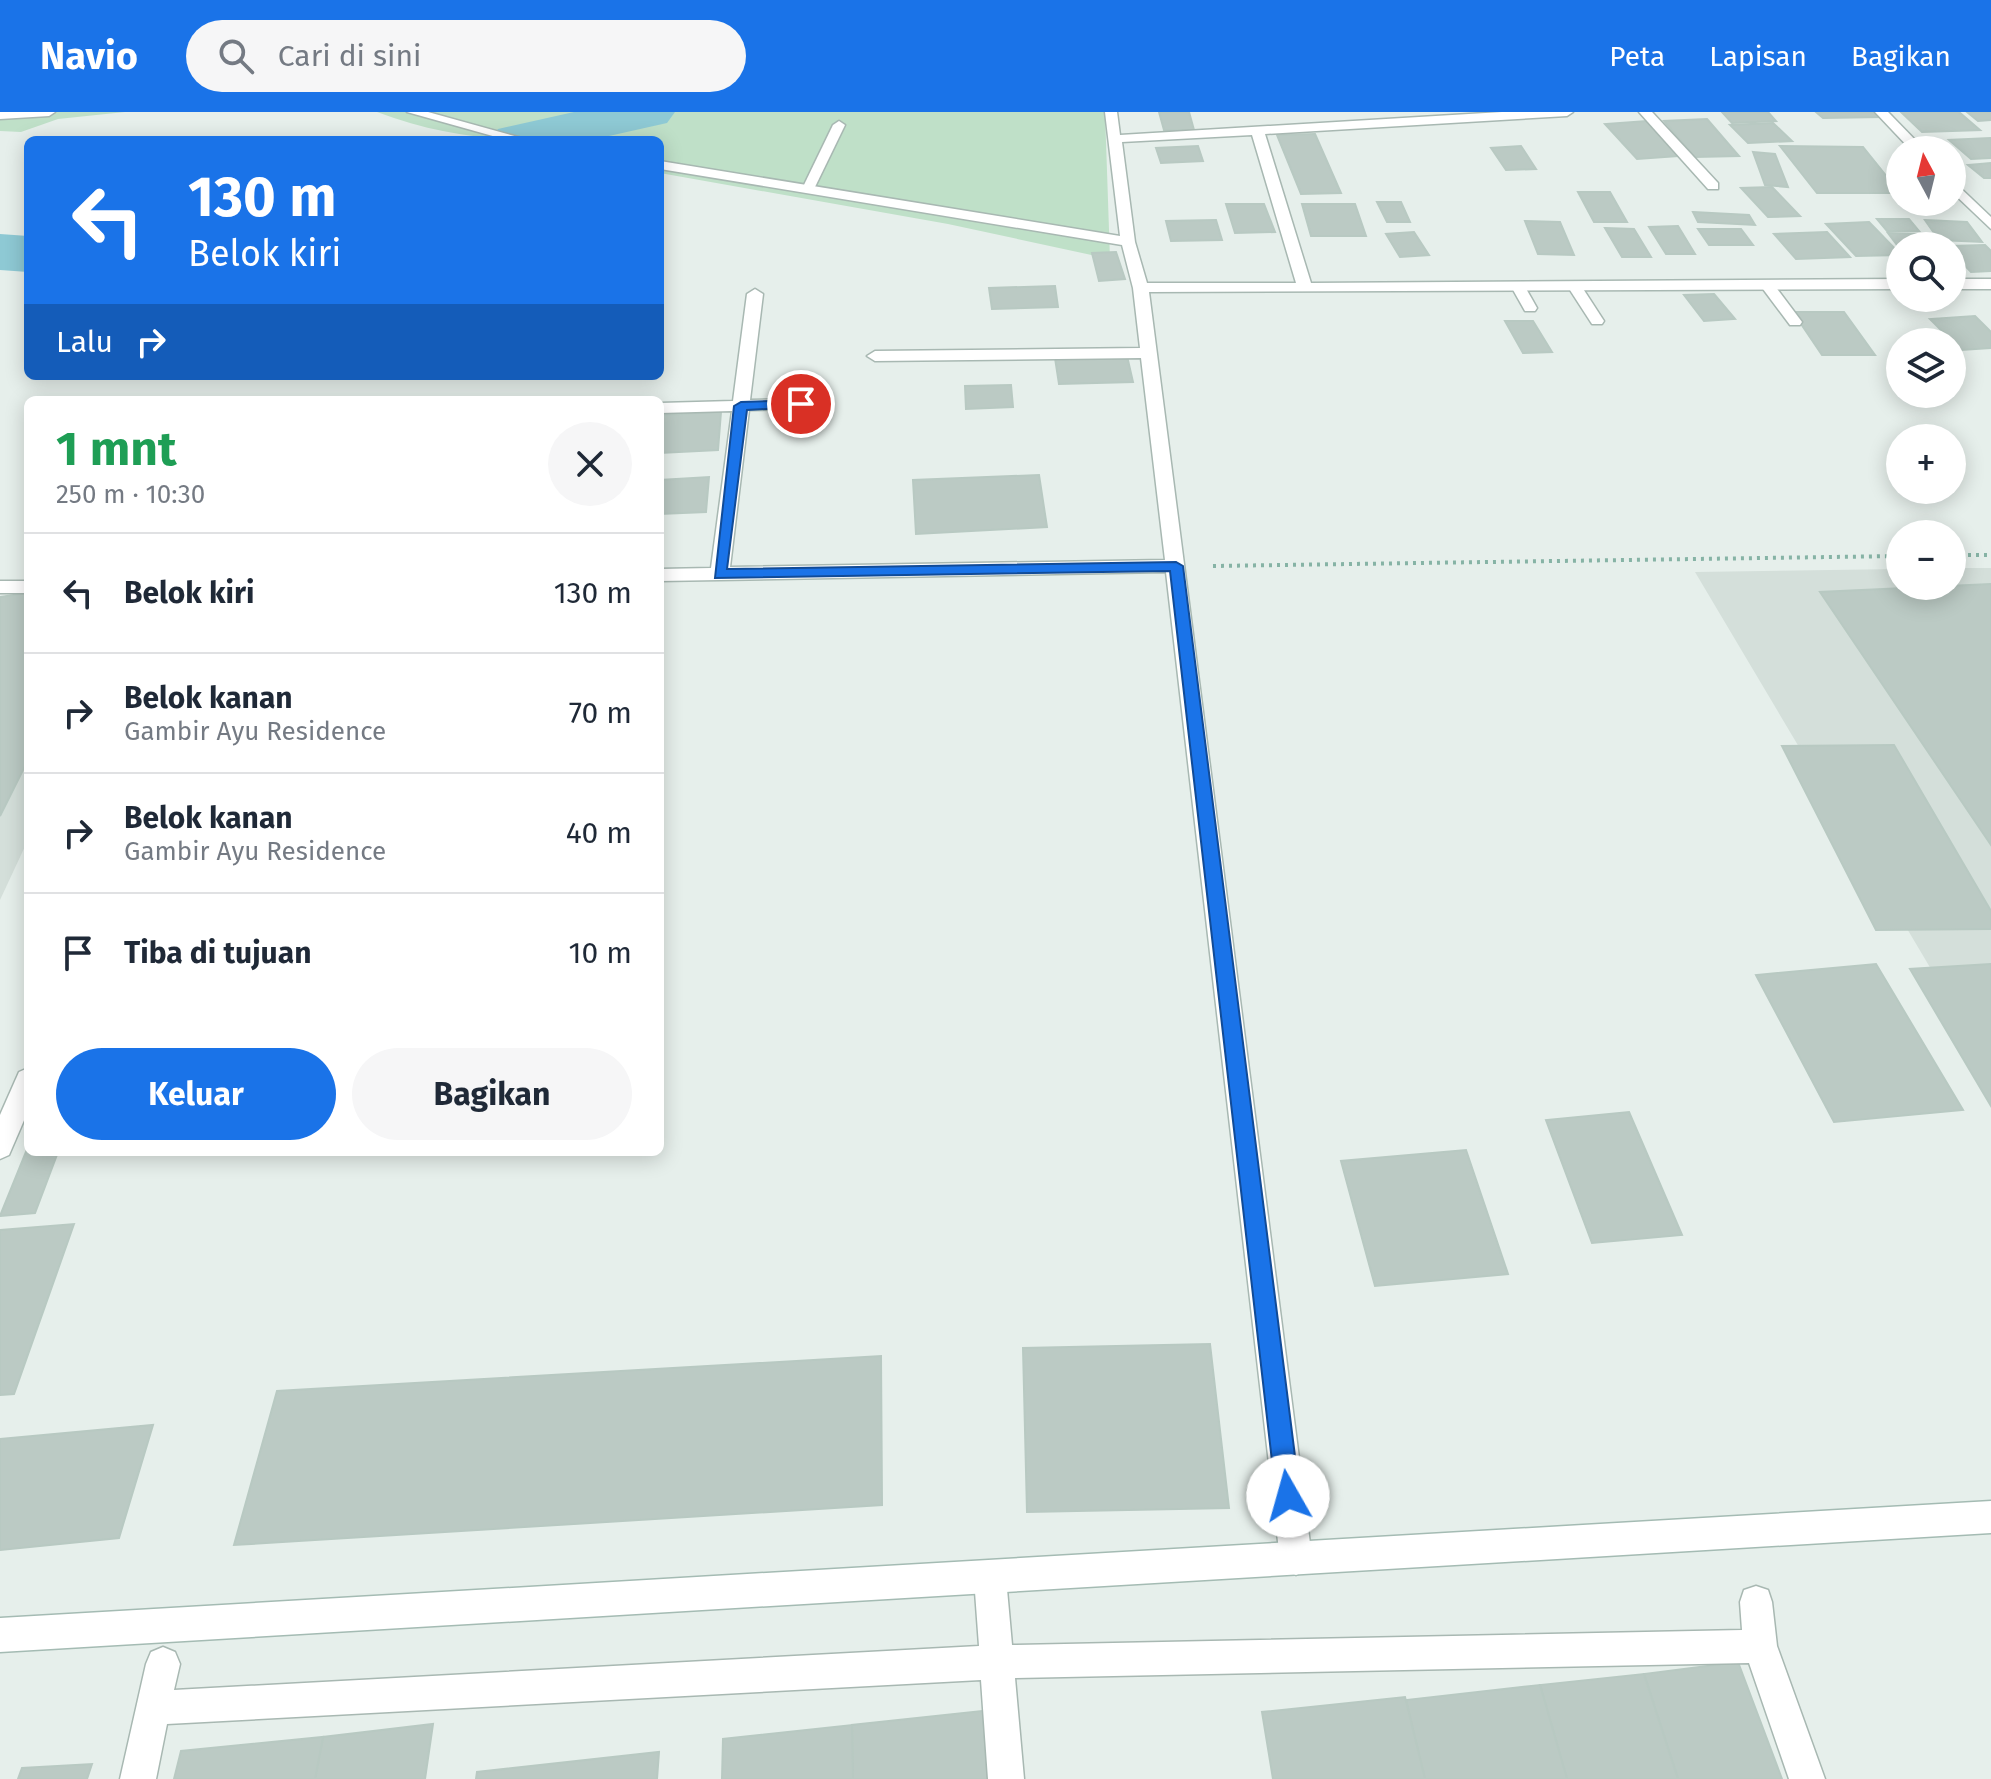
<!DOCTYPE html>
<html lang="id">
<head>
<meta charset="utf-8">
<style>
  :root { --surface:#fff; --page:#f6f6f7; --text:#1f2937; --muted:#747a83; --line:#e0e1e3; --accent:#1a73e8 }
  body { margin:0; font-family:"Fira Sans",sans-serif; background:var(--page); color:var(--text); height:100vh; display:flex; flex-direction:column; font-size:30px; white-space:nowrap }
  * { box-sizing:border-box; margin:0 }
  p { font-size:26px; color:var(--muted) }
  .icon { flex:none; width:44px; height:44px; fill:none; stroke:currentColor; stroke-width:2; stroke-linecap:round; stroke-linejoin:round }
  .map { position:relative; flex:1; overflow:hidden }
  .details { position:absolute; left:24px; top:284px; width:640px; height:760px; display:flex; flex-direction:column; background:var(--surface); border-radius:12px; box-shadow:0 4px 20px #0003 }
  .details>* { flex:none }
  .hud { position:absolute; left:24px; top:24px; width:640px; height:244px; border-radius:12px; box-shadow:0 4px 20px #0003; background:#1a73e8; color:#fff; overflow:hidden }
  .needle { width:52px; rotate:353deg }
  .buttons { position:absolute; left:1886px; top:24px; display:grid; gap:16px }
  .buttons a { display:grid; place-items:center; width:80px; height:80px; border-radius:50%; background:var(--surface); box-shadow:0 4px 20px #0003; font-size:40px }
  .pin { position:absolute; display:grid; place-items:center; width:68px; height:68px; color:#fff; margin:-34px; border:4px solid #fff; border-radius:50%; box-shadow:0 2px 8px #0007 }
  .me { position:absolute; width:88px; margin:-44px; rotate:353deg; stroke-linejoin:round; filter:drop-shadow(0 0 6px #0008) }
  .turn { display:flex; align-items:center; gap:28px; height:168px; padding:0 32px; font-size:36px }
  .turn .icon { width:104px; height:104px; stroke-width:2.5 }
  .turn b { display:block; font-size:56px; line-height:68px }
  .then { display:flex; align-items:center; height:76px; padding:0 32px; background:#0003; gap:16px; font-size:30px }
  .round { display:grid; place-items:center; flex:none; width:84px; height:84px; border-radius:42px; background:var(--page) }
  .headline { display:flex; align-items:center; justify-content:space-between; height:136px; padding:0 32px }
  h1 { font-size:48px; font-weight:700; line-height:60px; color:#1e9e55 }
  .button { display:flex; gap:16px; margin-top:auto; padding:16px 32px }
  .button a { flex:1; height:92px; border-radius:48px; background:var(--accent); color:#fff; font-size:32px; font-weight:700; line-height:92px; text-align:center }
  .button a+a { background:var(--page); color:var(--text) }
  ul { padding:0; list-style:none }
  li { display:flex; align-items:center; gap:24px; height:120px; padding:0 32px; border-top:2px solid var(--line) }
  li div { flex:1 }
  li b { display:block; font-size:30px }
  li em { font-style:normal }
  header { display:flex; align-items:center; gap:48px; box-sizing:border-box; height:112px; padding:0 40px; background:var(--accent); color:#fff }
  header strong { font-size:38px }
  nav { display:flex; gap:44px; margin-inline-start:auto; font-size:28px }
  .search { width:560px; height:72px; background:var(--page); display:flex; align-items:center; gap:20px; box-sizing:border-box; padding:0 28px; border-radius:44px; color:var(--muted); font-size:30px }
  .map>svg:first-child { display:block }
  .built { fill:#d4dfda }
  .green { fill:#bfe0c8 }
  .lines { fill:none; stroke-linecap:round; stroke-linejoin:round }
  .river { fill:#8ec9d4; fill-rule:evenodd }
  .building { fill:#bbcac4; stroke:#b8c9c2; stroke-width:2 }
  .lane-casing { stroke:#a8b8b2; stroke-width:3 }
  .street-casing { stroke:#a8b8b2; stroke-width:3 }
  .secondary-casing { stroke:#a4bbb3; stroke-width:3 }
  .path { stroke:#86b3a5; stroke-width:4; stroke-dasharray:3 5; stroke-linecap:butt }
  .lane { fill:#fff; fill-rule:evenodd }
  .street { fill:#fff; fill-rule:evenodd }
  .secondary { fill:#fff; fill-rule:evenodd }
  .route { fill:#1a73e8; stroke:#114b97; stroke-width:2 }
</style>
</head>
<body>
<header>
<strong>Navio</strong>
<div class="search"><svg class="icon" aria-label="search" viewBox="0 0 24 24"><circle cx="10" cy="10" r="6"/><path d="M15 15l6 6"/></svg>Cari di sini</div>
<nav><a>Peta</a><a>Lapisan</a><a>Bagikan</a></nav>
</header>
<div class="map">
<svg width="1991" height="1667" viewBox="0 0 1991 1667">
  <rect width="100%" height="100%" fill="#e6efeb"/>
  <!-- built -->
  <g class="built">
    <polygon points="1952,456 1991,456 1991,958 1695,460 1900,457 1900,474 1952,474"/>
    <polygon points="28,485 28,728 0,788 0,495"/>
  </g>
  <!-- green -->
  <g class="green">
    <polygon points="0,0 125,0 58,7 21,20 0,19"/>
    <path d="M 377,0 L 1105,0 L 1110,147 L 948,112 L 660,61 L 660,28 C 560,28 473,37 377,0 Z"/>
  </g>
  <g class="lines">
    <!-- river -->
    <g class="river">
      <polygon points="574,0 675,0 667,11 591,28 490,28 498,17"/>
      <polygon points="0,122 28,124 28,160 0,158"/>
    </g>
  </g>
  <!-- building -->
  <g class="building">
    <polygon points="1159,0 1189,0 1194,18 1164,18"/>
    <polygon points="1722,0 1768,0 1776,9 1732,11"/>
    <polygon points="1816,0 1875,0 1880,5 1823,6"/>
    <polygon points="1901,0 1959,0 1980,18 1922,20"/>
    <polygon points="1967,0 1991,0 1991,8 1978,9"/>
    <polygon points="1707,7 1739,44 1694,45 1664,9"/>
    <polygon points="1647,9 1680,44 1637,47 1605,12"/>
    <polygon points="1773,11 1792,29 1748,31 1730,13"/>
    <polygon points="1315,22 1341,81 1301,82 1277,23"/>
    <polygon points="1991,26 1991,46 1971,47 1949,28"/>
    <polygon points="1198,34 1203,49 1161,51 1156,36"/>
    <polygon points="1521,34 1536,57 1506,58 1491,36"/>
    <polygon points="1780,34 1863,35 1900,81 1817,81"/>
    <polygon points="1753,40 1775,42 1788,75 1765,73"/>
    <polygon points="1991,51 1991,66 1984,66 1968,53"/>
    <polygon points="1772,75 1800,104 1768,105 1741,76"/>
    <polygon points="1578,80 1610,80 1627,110 1594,110"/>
    <polygon points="1377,90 1401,90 1410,110 1387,110"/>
    <polygon points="1226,92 1264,92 1275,120 1235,121"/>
    <polygon points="1302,92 1355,92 1366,124 1311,124"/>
    <polygon points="1693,100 1749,103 1755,113 1698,110"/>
    <polygon points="1877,107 1909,107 1919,119 1887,119"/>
    <polygon points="1216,108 1222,128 1171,129 1166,109"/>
    <polygon points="1925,108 1967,110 1982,130 1939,128"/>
    <polygon points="1525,109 1560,110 1574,143 1538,142"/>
    <polygon points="1869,110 1900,142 1900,143 1856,144 1826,112"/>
    <polygon points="1678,114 1695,142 1666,142 1649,115"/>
    <polygon points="1605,116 1634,117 1651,145 1622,145"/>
    <polygon points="1698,117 1741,117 1753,133 1709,133"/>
    <polygon points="1414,120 1429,143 1400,145 1386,122"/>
    <polygon points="1827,120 1850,145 1796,147 1774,122"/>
    <polygon points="1888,121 1924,122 1934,134 1900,137"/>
    <polygon points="1985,133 1991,139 1991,159 1971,160 1952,140 1951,134"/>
    <polygon points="1116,140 1125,167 1099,169 1092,141"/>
    <polygon points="1055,174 1058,195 992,197 989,176"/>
    <polygon points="1714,182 1735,207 1704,209 1684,183"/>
    <polygon points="1793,200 1844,200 1875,243 1822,243"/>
    <polygon points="1975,204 1991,220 1991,236 1961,238 1930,207"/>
    <polygon points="1505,209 1533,209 1552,240 1523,241"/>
    <polygon points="1127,244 1133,270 1059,272 1055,246"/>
    <polygon points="1011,273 1013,295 966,297 965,274"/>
    <polygon points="721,300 718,338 660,341 660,303"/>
    <polygon points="1039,363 1047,415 916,422 913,368"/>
    <polygon points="709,365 706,400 660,402 660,368"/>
    <polygon points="1991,472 1991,733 1820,480"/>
    <polygon points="28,481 28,648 0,704 0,485"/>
    <polygon points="1894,633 1991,799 1991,817 1876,818 1782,634"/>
    <polygon points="1876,852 1963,998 1834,1010 1756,863"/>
    <polygon points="1991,852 1991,994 1910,857"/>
    <polygon points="1629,1000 1682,1123 1592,1131 1546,1008"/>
    <polygon points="28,1035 28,1040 58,1040 35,1101 0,1104"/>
    <polygon points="1466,1038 1508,1162 1375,1174 1341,1049"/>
    <polygon points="74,1112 14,1282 0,1283 0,1118"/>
    <polygon points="1210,1232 1229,1396 1027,1400 1023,1236"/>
    <polygon points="881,1244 882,1393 234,1433 277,1279"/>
    <polygon points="153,1313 119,1426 0,1438 0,1327"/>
    <polygon points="1738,1550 1782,1667 1678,1667 1644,1562"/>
    <polygon points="1644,1562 1678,1667 1567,1667 1540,1573"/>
    <polygon points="1540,1573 1567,1667 1425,1667 1406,1588"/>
    <polygon points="1405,1585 1425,1667 1273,1667 1262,1600"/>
    <polygon points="991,1598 996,1667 853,1667 852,1613"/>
    <polygon points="433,1612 425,1667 315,1667 323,1625"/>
    <polygon points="852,1613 853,1667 722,1667 723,1627"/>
    <polygon points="323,1625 315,1667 174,1667 181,1639"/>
    <polygon points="659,1640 657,1667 476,1667 477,1660"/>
    <polygon points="92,1652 87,1667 18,1667 22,1656"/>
  </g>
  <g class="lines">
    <!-- lane casing -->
    <g class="lane-casing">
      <g id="lane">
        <polygon points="839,9 845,13 814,77 804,80 802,77 833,13"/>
        <polygon points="1762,170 1772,170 1802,210 1800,213 1790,213 1760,173"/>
        <polygon points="1570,172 1580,172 1604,209 1602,212 1592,212 1568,175"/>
        <polygon points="1514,173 1524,173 1537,196 1535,199 1525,199 1512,176"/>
      </g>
    </g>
    <!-- street casing -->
    <g class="street-casing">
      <g id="street">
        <polygon points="0,0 55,0 49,4 0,7"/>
        <polygon points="407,0 428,0 529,28 507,28"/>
        <path d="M 1105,0 L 1117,0 L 1120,23 L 1502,0 L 1573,0 L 1567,4 L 1265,22 L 1311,171 L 1900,167 L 1900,177 L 1149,180 L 1312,1447 L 1307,1458 L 1296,1463 L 1285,1458 L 1280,1447 L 1166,460 L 660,469 L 660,457 L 711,456 L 732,299 L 660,301 L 660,291 L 733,289 L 747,182 L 755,177 L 763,182 L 750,288 L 801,287 L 809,292 L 801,297 L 749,298 L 730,455 L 1165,448 L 1141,246 L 875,249 L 867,244 L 875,239 L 1140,236 L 1133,176 L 1122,133 L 660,57 L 660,49 L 1120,124 ZM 1252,23 L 1296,171 L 1147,171 L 1135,130 L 1122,30 Z"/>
        <polygon points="1639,0 1652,0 1718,71 1718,77 1708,77"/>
        <polygon points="1875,0 1888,0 1925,38 1911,38"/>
        <polygon points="1952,68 1991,105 1991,117 1952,80"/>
        <rect x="1952" y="167" width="39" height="10"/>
        <rect x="0" y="469" width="28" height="12"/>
        <polygon points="28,956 28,999 9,1043 0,1047 0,1003 19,960"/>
        <polygon points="990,1450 1002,1454 1006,1466 1012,1533 1742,1518 1740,1490 1744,1478 1756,1474 1768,1478 1772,1490 1777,1534 1825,1667 1789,1667 1749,1551 1015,1566 1024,1667 988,1667 981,1568 167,1612 156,1667 120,1667 146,1552 151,1540 163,1535 175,1540 180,1552 174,1578 979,1534 974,1466 978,1454"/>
      </g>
    </g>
    <!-- secondary casing -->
    <g class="secondary-casing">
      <polygon id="secondary" points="1991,1389 1991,1421 0,1540 0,1506"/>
    </g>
    <!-- path -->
    <g class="path">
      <polyline points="1952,443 1991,443"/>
      <polyline points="1213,454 1900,444"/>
    </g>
    <!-- lane -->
    <use href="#lane" class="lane"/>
    <!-- street -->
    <use href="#street" class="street"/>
    <!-- secondary -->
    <use href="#secondary" class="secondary"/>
  </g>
  <!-- route -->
  <polygon class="route" points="801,288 805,290 805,295 747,298 727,457 1176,450 1183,454 1300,1384 1297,1393 1288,1396 1280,1393 1276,1384 1170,459 715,466 734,294 741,290"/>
</svg>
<div class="buttons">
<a><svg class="needle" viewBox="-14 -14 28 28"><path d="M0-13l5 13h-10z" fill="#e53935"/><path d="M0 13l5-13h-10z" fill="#747a83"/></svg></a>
<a><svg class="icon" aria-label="search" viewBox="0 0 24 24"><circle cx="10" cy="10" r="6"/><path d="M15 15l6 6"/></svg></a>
<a><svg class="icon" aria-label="layers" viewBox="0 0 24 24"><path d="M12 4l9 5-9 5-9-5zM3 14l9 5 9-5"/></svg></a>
<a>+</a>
<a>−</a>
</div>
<div class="pin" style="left:801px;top:292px;background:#d93025"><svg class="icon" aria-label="arrive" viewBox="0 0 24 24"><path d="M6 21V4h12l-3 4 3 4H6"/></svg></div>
<svg class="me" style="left:1288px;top:1384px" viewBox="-20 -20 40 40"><circle r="19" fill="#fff"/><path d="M0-13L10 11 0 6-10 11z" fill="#1a73e8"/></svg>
<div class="hud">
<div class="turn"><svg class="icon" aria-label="left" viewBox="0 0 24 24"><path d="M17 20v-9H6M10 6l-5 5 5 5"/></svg><div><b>130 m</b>Belok kiri</div></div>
<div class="then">Lalu<svg class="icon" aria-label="right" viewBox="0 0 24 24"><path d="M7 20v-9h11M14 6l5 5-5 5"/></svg></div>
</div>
<section class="details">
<div class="headline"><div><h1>1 mnt</h1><p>250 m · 10:30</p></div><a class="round"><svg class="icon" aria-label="close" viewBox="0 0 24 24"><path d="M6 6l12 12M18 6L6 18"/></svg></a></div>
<ul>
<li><svg class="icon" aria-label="left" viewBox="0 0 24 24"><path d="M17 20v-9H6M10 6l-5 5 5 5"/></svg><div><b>Belok kiri</b></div><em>130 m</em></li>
<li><svg class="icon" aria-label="right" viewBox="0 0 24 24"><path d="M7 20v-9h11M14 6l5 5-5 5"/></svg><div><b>Belok kanan</b><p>Gambir Ayu Residence</p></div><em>70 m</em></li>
<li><svg class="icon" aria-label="right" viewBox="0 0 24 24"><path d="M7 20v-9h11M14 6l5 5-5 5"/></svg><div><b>Belok kanan</b><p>Gambir Ayu Residence</p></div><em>40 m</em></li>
<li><svg class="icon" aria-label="arrive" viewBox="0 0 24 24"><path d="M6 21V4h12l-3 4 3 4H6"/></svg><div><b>Tiba di tujuan</b></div><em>10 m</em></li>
</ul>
<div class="button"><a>Keluar</a><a>Bagikan</a></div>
</section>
</div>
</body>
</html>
